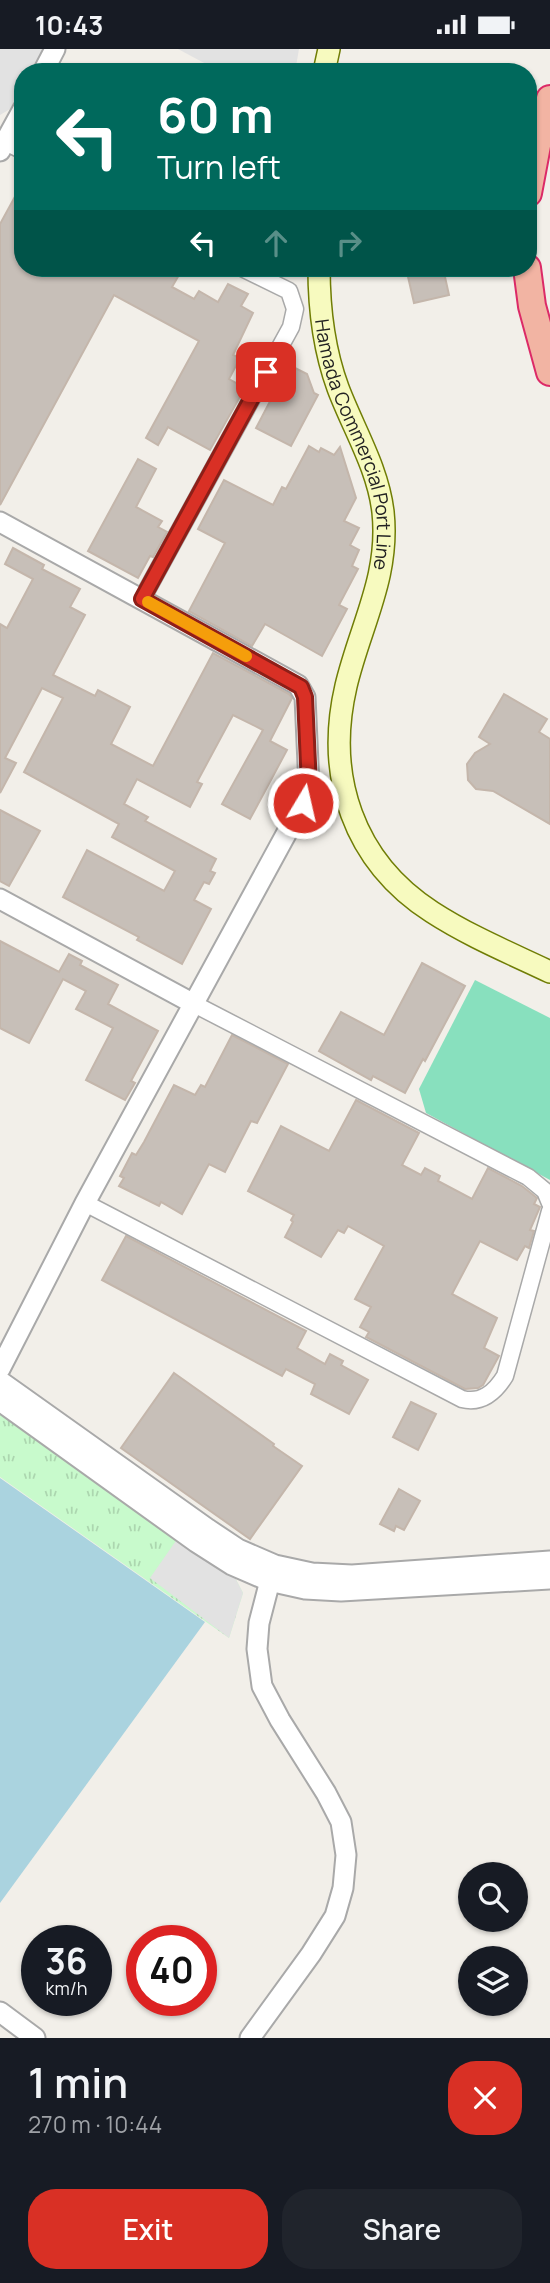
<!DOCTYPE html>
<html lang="en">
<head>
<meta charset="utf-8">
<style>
  :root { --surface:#171b24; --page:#20242c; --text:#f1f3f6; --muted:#9ea1a6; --accent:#d93025 }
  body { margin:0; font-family:Manrope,sans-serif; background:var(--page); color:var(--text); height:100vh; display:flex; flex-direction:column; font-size:26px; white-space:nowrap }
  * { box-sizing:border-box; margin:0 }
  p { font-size:23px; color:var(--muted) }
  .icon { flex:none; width:38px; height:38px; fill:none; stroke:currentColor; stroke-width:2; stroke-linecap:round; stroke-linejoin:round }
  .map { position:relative; height:1989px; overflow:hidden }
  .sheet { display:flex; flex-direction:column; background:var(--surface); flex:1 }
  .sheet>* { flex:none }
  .banner { position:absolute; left:14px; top:14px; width:523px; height:214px; border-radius:28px; box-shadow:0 2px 5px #0004; background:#00695c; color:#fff; overflow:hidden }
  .fabs { position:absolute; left:458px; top:1813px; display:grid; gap:14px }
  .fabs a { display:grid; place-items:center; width:70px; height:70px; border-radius:50%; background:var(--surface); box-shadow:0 2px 5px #0004; font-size:35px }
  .speed { position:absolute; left:21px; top:1876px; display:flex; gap:14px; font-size:35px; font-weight:700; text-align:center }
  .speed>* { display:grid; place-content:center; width:91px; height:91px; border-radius:50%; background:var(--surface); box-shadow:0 2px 5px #0004; line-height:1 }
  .speed small { font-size:18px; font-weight:400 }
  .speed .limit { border:10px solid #d22; background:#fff; color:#111 }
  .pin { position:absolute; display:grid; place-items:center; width:60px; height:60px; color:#fff; margin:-30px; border-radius:14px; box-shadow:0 4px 10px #0006 }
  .me { position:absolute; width:77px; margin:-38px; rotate:9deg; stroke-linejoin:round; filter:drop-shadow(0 0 5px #0008) }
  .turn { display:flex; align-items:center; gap:24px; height:147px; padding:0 28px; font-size:32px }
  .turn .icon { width:91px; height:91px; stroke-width:2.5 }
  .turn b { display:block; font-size:49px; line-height:60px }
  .lanes { display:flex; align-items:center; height:66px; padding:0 28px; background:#0003; justify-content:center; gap:35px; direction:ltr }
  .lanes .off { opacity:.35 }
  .round { display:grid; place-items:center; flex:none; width:74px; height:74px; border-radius:28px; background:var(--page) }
  .summary { display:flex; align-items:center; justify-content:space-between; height:119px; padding:0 28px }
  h1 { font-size:42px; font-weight:600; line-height:52px }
  .action { display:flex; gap:14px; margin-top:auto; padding:14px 28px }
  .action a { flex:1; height:80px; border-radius:28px; background:var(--accent); color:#fff; font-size:28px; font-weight:600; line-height:80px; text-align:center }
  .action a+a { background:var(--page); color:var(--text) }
  .status { display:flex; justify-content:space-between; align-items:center; height:49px; padding:0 35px; background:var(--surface); direction:ltr }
  .status svg { height:19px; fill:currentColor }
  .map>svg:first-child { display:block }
  .park { fill:url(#park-tufts) }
  .pitch { fill:#88e0be }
  .parking { fill:#e2e2e2 }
  .water { fill:#aad3df }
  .building { fill:#c7bfb8; stroke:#c4b6ab; stroke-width:2 }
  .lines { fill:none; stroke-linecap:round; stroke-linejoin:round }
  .minor-casing { stroke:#a9a9a9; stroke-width:19 }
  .tertiary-casing { stroke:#a9a9a9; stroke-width:23 }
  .secondary-casing { stroke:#707d05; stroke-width:24 }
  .trunk-casing { stroke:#dc2a67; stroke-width:30 }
  .minor { stroke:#fff; stroke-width:16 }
  .tertiary { stroke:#fff; stroke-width:19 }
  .secondary { stroke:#f7fabf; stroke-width:21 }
  .trunk { stroke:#f2b4a3; stroke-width:26 }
  .route-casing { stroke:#8d1f18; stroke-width:18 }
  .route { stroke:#d93025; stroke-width:12 }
  .slow { stroke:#f59e0b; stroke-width:12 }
  .labels { text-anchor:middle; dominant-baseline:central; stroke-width:7; stroke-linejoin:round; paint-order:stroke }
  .street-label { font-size:19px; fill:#222; stroke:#fff }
</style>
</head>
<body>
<div class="status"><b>10:43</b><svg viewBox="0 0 49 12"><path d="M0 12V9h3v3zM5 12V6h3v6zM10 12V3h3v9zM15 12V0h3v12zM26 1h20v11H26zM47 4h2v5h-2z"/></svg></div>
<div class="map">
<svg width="550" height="1989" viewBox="0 0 550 1989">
  <defs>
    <pattern id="park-tufts" width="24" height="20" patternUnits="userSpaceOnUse" patternTransform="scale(1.75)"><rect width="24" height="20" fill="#c8facc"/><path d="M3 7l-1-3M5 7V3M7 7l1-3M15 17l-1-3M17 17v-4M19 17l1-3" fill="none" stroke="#acd6af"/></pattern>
  </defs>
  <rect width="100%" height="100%" fill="#f2efe9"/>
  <!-- park -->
  <polygon class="park" points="0,1357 231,1521 243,1544 229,1589 0,1428"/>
  <!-- pitch -->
  <polygon class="pitch" points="475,931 550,969 550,1131 426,1064 419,1040"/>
  <!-- parking -->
  <g class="parking">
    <polygon points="0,0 43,0 31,23 23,23 23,38 10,60 0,66"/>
    <polygon points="178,0 299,0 295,23 221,23"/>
    <polygon points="180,1486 231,1521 243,1544 229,1589 150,1529"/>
  </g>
  <!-- water -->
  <polygon class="water" points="0,1429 205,1573 0,1854"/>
  <!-- building -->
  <g class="building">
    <polygon points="23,133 23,219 57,219 69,225 72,219 183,219 172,238 194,250 199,242 218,253 228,235 248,245 241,257 253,264 233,306 240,309 229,330 245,339 210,401 168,378 158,396 146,389 199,292 114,246 0,456 0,175"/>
    <polygon points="406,219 443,219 449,246 414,254"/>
    <polygon points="289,316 307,325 314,344 318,346 291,397 256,379"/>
    <polygon points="309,397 319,403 321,399 334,406 340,398 356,449 344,472 359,479 350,496 359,501 352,517 358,520 339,556 347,560 322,607 265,575 252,597 189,562 225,494 198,480 224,431 273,456 282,438 286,440"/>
    <polygon points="138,410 156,420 136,458 162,472 158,478 167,483 153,508 150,507 138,529 88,502"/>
    <polygon points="13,499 44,516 42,520 80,540 70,558 85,566 53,626 95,647 98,641 130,658 111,695 153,717 213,604 289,645 292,649 270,692 287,701 250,770 222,755 263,681 233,666 197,733 202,735 190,758 137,730 124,755 148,768 145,772 216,810 210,822 215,824 209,835 204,833 194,851 211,860 182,915 137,891 139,888 63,848 87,801 164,842 175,822 112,788 119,775 24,723 63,649 42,639 5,709 16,714 0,744 0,575 7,579 33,530 5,515"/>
    <polygon points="504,645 547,670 539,683 550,690 550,775 493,742 476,740 468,731 467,715 475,704 490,695 479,688"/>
    <polygon points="0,761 40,782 9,837 0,832"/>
    <polygon points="0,892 59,923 69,905 82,912 80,916 118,936 108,955 158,982 131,1032 135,1034 125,1051 86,1031 113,979 76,960 86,942 63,930 29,994 0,979"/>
    <polygon points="422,914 465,937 425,1012 423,1010 405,1044 373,1027 371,1031 319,1002 341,963 384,986"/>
    <polygon points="232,986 288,1015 257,1074 251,1072 225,1123 209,1115 182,1165 161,1153 159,1157 119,1137 124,1129 120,1127 132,1104 136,1106 144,1093 174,1036 195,1046 201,1036 205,1038"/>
    <polygon points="356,1051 419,1084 402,1116 421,1126 425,1119 440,1127 438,1132 472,1150 488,1119 522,1137 537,1149 534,1155 540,1158 530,1181 534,1182 529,1199 525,1197 517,1211 480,1192 452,1245 497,1269 484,1299 499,1307 483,1336 478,1339 465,1340 366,1288 369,1283 360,1278 371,1258 355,1250 384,1197 348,1177 344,1184 338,1181 321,1208 285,1188 293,1173 291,1171 294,1166 248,1142 281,1077 329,1102"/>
    <polygon points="126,1187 306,1282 297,1299 325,1315 330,1305 343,1312 341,1316 368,1331 349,1365 311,1345 315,1335 286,1320 282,1327 102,1231"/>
    <polygon points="174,1324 274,1395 273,1397 302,1417 250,1490 121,1399"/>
    <polygon points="411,1353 436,1365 418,1401 393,1388"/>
    <polygon points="399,1440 420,1452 404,1481 396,1477 394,1482 380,1475"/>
  </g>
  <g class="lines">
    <!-- minor casing -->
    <g class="minor-casing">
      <g id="minor">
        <polyline points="0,90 23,102"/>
        <polyline points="142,550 291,278 295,260 289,242 242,219"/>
        <polyline points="194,955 528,1128 545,1142 550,1154"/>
        <path d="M 85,1154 L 462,1350 C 482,1355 495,1343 505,1327 L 550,1162"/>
      </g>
    </g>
    <!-- tertiary casing -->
    <g class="tertiary-casing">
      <g id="tertiary">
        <polyline points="43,23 55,0"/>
        <polyline points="0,102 23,60"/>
        <polyline points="0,473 298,636 305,648 309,737 303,754 85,1154 0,1320"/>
        <polyline points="0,850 194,955"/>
        <polyline points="0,1332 208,1480 238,1500 275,1516 312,1524 352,1526 550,1512"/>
        <polyline points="0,1352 196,1493 232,1516 269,1532 305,1540 341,1542 550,1530"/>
        <polyline points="0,1963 35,1989"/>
        <polyline points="250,1989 311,1905 335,1867 343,1839 346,1806 341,1773 326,1744 280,1671 262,1637 257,1600 259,1574 273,1520"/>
      </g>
    </g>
    <!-- secondary casing -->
    <g class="secondary-casing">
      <g id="secondary">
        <polyline points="324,23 329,0"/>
        <path id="s1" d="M 319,219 C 319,258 324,301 338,339 C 353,379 378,419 383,463 C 390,528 360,577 346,637 C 325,727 353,812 432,863 C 469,887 510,904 550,923"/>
      </g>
    </g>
    <!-- trunk casing -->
    <g class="trunk-casing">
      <g id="trunk">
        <polyline points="528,144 538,91 550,50"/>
        <polyline points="527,219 532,257 550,323"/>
      </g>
    </g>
    <!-- minor -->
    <use href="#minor" class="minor"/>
    <!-- tertiary -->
    <use href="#tertiary" class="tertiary"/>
    <!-- secondary -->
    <use href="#secondary" class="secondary"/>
    <!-- trunk -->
    <use href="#trunk" class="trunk"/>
  </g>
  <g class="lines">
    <!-- route casing -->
    <g class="route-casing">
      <polyline id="route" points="266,323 142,550 301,638 305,648 309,737 303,754"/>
    </g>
    <!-- route -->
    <use href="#route" class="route"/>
    <!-- slow -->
    <polyline class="slow" points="148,553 246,607"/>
  </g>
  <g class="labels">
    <!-- street labels -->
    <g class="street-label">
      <text stroke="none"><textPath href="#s1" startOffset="182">Hamada Commercial Port Line</textPath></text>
    </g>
  </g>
</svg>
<div class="fabs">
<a><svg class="icon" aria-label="search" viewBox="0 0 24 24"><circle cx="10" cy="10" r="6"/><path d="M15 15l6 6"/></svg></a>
<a><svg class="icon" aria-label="layers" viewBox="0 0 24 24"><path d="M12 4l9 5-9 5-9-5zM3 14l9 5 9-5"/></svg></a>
</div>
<div class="speed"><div>36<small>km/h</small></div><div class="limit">40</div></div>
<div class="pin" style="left:266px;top:323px;background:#d93025"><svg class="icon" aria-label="arrive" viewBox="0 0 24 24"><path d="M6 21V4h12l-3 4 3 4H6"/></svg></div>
<svg class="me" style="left:303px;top:754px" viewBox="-20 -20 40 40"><circle r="17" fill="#d93025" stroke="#fff" stroke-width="3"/><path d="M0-11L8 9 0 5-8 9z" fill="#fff"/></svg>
<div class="banner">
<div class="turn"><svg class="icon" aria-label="left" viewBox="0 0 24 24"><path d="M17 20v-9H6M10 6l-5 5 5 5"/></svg><div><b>60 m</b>Turn left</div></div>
<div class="lanes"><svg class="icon" aria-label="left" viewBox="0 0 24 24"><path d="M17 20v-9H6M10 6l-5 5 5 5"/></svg><svg class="icon off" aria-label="ahead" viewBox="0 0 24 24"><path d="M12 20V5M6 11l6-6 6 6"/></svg><svg class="icon off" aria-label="right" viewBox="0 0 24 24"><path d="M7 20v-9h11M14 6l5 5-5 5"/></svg></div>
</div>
</div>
<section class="sheet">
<div class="summary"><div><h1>1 min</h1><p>270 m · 10:44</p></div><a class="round" style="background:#d93025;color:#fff"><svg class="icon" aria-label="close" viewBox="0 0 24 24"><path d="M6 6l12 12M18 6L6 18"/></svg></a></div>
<div class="action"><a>Exit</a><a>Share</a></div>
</section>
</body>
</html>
